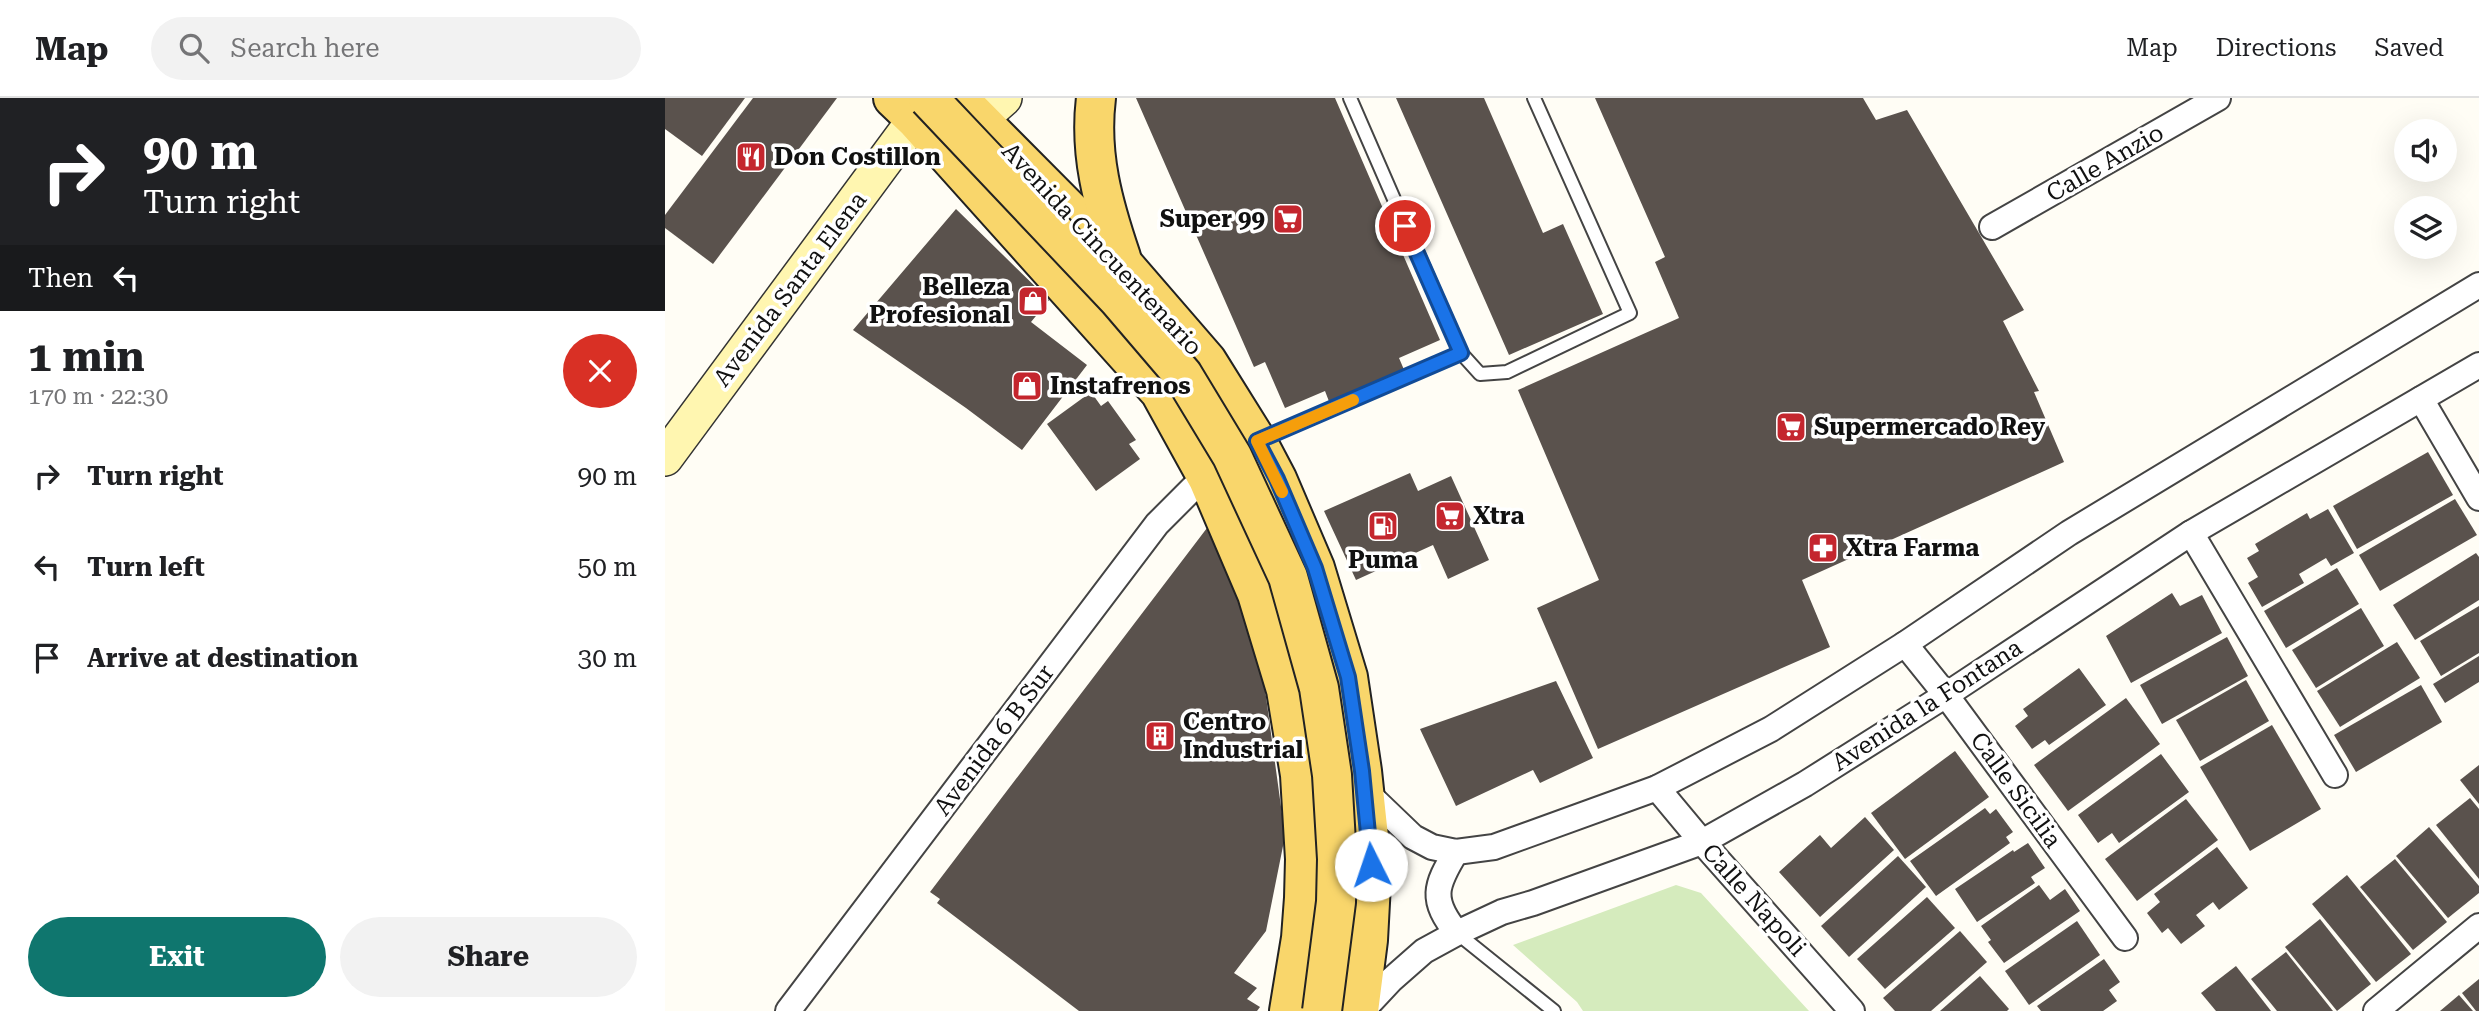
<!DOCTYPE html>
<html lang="en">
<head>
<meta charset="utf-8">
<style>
  :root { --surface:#fff; --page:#f2f2f2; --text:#202124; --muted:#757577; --line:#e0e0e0; --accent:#0f766e }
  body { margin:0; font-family:"Roboto Serif",serif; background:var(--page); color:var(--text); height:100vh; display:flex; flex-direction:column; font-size:26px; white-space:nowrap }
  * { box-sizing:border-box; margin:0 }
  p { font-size:23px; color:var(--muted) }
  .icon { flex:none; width:38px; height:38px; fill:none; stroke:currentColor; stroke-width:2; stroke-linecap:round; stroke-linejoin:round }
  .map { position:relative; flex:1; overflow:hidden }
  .panel { display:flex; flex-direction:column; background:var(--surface); width:665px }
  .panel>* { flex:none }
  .guide { background:#202124; color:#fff; overflow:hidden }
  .buttons { position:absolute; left:1729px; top:21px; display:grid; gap:14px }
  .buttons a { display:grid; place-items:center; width:63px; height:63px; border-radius:50%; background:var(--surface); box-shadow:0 7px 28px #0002; font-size:35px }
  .pin { position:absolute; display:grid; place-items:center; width:60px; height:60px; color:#fff; margin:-30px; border:4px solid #fff; border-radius:50%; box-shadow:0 2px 7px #0007 }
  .me { position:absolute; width:77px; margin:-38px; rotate:356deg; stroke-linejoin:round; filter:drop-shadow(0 0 5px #0008) }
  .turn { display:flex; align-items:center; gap:24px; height:147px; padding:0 28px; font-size:32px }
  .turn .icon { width:91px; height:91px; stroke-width:2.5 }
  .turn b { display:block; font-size:49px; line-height:60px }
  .then { display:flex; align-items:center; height:66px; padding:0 28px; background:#0003; gap:14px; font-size:26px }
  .round { display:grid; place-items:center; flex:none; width:74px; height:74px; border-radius:37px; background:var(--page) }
  .summary { display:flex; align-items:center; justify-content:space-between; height:119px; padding:0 28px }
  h1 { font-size:42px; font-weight:700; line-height:52px }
  .action { display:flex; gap:14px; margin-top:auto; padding:14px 28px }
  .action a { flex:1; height:80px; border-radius:42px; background:var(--accent); color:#fff; font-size:28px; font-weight:700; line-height:80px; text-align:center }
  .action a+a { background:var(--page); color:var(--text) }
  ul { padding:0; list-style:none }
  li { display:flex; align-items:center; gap:21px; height:91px; padding:0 28px }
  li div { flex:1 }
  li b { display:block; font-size:26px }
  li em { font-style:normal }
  header { display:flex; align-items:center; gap:42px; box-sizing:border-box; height:98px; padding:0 35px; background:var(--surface); border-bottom:2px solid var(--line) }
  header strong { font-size:33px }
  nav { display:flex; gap:38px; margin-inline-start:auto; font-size:24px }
  .search { width:490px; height:63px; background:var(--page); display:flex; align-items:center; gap:18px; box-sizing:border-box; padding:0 24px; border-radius:38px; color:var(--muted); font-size:26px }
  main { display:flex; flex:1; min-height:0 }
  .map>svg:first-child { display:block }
  .green { fill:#d5ebbd }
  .building { fill:#5a524d }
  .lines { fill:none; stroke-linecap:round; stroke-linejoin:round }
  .lane-casing { stroke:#444; stroke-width:16 }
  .street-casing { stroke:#444; stroke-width:28 }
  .secondary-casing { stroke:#333; stroke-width:38 }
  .primary-casing { stroke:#222; stroke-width:42 }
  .lane { stroke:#fff; stroke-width:12 }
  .street { stroke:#fff; stroke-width:24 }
  .secondary { stroke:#fff6b0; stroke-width:35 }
  .primary { stroke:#f9d66b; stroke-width:38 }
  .primary-bridge-casing { stroke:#222; stroke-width:42; stroke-linecap:butt }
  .primary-bridge { stroke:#f9d66b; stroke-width:38 }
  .route-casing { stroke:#114b97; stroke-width:18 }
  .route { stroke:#1a73e8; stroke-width:12 }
  .slow { stroke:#f59e0b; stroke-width:12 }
  .labels { text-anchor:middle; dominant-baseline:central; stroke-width:7; stroke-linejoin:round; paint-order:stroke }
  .poi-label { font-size:24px; font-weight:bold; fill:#111; stroke:#fff; text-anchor:start }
  .street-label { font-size:24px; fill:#111; stroke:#fff }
</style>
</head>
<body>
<header>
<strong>Map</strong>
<div class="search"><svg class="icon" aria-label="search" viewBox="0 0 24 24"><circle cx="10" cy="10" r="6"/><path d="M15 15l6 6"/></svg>Search here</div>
<nav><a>Map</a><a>Directions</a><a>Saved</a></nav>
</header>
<main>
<section class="panel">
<div class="guide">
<div class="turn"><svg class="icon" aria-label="right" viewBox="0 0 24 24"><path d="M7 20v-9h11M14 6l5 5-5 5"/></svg><div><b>90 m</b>Turn right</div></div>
<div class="then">Then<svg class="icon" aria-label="left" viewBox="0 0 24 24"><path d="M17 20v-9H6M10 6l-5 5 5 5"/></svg></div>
</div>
<div class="summary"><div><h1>1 min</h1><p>170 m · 22:30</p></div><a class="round" style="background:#d93025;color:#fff"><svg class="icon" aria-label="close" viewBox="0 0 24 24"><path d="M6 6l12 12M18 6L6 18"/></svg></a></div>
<ul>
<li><svg class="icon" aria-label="right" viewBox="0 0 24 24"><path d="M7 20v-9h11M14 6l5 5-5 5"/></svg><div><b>Turn right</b></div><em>90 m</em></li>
<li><svg class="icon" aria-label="left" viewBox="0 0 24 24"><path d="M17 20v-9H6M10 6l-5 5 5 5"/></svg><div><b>Turn left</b></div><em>50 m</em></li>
<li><svg class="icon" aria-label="arrive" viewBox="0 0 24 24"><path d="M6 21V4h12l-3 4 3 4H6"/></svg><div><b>Arrive at destination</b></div><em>30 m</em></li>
</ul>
<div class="action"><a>Exit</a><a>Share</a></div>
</section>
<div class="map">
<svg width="1814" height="913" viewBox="0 0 1814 913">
  <rect width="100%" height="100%" fill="#fffdf5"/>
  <!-- green -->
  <polygon class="green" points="1011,787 1036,795 1144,913 918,913 912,904 848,847"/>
  <!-- building -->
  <g class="building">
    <polygon points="0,0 80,0 37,58 0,31"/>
    <polygon points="88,0 172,0 48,166 0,130 0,117"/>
    <polygon points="471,0 670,0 775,242 734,260 740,274 665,306 660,293 620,310 600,264 589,269"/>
    <polygon points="731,0 819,0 878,135 898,126 938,216 844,257"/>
    <polygon points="930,0 1198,0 1211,22 1242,12 1359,212 1338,223 1374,293 1369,294 1399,364 1137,482 1165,549 933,651 872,510 934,482 853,292 1014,220 990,164 1000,159"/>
    <polygon points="291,111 384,202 366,224 422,267 357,352 301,310 188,232"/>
    <polygon points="426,294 436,308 443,303 471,342 464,346 475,361 431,393 382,326"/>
    <polygon points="1763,354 1788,397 1692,451 1668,408"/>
    <polygon points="745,375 753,393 786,378 824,462 783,481 768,447 691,482 659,413"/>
    <polygon points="1790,401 1812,437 1715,493 1694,457"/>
    <polygon points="1663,411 1689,455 1666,468 1661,460 1634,476 1639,485 1597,509 1583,485 1593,479 1582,460 1594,453 1590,446 1642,415 1645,421"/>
    <polygon points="542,430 550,434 595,555 620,738 601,833 569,875 592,890 582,901 595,909 592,913 414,913 272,805 275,801 265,794"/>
    <polygon points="1811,455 1814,459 1814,502 1750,542 1728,507"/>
    <polygon points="1672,470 1694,506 1621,550 1599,513"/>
    <polygon points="1507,495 1515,508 1537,497 1557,535 1466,585 1441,538"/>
    <polygon points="1814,508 1814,555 1776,578 1755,543"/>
    <polygon points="1696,510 1719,548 1651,590 1627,552"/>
    <polygon points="1562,539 1583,578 1497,626 1475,587"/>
    <polygon points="1732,544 1755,580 1675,629 1652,593"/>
    <polygon points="1814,558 1814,584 1780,605 1768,586"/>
    <polygon points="1414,570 1441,607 1384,647 1380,642 1367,651 1350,628 1363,618 1358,611"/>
    <polygon points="1581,582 1604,623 1535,663 1511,622"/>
    <polygon points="891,583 928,660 875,685 868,672 791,708 755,631"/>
    <polygon points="1756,587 1777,624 1691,674 1669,637"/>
    <polygon points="1461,600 1495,646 1403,713 1369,667"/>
    <polygon points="1607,627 1656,711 1585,753 1535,669"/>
    <polygon points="1290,653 1324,699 1240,761 1206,715"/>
    <polygon points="1496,656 1524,694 1454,745 1447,735 1433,745 1413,717"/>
    <polygon points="1814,667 1814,706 1795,682"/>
    <polygon points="1805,700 1814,711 1814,781 1771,727"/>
    <polygon points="1521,701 1553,742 1472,803 1440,761"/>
    <polygon points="1320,710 1325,716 1331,711 1348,734 1341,739 1345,745 1271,798 1245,763"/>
    <polygon points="1200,719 1229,752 1155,819 1114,774 1155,737 1166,750"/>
    <polygon points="1764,729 1814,788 1814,795 1783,820 1731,758"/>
    <polygon points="1363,745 1380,770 1366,779 1370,785 1312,824 1290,791 1348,752 1349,754"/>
    <polygon points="1552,749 1583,790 1554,812 1548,804 1531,817 1540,828 1516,846 1503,830 1497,835 1482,815 1495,804 1489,796"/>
    <polygon points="1233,758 1261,789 1184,859 1156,828"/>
    <polygon points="1730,761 1782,824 1748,852 1695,789"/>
    <polygon points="1682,777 1746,856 1711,884 1647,806"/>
    <polygon points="1374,787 1385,802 1400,791 1415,813 1339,865 1323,844 1326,842 1316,828"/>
    <polygon points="1262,799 1290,830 1220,891 1192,861"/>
    <polygon points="1655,821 1706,886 1672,913 1620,849"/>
    <polygon points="1412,823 1435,857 1364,907 1340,873"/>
    <polygon points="1295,833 1322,864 1266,913 1230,913 1218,900"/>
    <polygon points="1621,854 1668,913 1612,913 1586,881"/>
    <polygon points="1439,861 1455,884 1444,892 1452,903 1438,913 1376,913 1372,908"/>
    <polygon points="1571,868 1606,913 1551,913 1536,895"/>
    <polygon points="1315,878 1344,911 1342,913 1275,913"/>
    <polygon points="1814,881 1814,913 1811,913 1797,895"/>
    <polygon points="1794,897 1808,913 1775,913"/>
  </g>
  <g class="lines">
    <!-- lane casing -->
    <g class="lane-casing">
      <g id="lane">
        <polyline points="796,255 815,276 842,274 965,215 869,0"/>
        <polyline points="596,341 796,255 685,0"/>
        <polyline points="792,835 889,913"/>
      </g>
    </g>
    <!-- street casing -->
    <g class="street-casing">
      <g id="street">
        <polyline points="1327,129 1553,0"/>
        <polyline points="1756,301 1814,400"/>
        <polyline points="1526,435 1670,677"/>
        <polyline points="1240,546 1281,597 1460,840"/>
        <polyline points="992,690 1037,744 1187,913"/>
        <polyline points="699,692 748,739 767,749 791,754 829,749 992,690 1106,631 1240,546 1404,435 1814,187"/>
        <path d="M 791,754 C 770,788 765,802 792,835"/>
        <polyline points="123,913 492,426 528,390 543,381"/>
        <polyline points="697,913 726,882 759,853 792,835 837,814 868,805 1037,744 1140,686 1281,597 1526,435 1814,267"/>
        <polyline points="1711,913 1814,828"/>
      </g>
    </g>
    <!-- secondary casing -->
    <g class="secondary-casing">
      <g id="secondary">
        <polyline points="286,22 314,22 339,0"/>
        <polyline points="0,360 266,0"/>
      </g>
    </g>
    <!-- primary casing -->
    <g class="primary-casing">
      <g id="primary">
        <polyline points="228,0 251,22 495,294 543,381 592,496 621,592 635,677 640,761 639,800 636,840 624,913"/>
        <polyline points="293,0 459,167 542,263 592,343 612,381 650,470 683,579 697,673 707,767 703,842 694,913"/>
        <path d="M 431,0 C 424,56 438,106 456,159"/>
      </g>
    </g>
    <!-- lane -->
    <use href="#lane" class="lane"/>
    <!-- street -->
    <use href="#street" class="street"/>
    <!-- secondary -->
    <use href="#secondary" class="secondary"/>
    <!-- primary -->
    <use href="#primary" class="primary"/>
    <!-- primary-bridge casing -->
    <g class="primary-bridge-casing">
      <polyline id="primary-bridge" points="263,0 453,201 518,277 567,358 623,479 654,590 667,677 672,761 671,804 657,913"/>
    </g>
    <!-- primary-bridge -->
    <use href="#primary-bridge" class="primary-bridge"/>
  </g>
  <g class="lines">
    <!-- route casing -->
    <g class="route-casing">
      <polyline id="route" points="706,767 697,673 683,579 650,470 612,381 592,343 796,255 740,128"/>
    </g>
    <!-- route -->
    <use href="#route" class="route"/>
    <!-- slow -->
    <polyline class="slow" points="617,394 592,343 688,302"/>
  </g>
  <!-- icons -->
  <defs>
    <g id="restaurant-square" transform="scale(1.575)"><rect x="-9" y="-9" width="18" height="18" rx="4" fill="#c4262e" stroke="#fff"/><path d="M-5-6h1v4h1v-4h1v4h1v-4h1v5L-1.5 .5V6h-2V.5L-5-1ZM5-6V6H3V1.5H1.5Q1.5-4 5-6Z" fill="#fff"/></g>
    <g id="supermarket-square" transform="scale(1.575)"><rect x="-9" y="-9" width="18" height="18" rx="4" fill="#c4262e" stroke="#fff"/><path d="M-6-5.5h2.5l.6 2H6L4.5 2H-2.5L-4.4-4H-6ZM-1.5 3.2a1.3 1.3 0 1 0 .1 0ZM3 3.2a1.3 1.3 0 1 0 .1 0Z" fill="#fff"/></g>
    <g id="shop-square" transform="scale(1.575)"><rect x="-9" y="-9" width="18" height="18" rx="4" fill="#c4262e" stroke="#fff"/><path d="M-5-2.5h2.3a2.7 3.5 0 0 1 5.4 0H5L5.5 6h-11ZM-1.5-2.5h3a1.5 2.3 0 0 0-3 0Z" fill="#fff"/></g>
    <g id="fuel-square" transform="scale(1.575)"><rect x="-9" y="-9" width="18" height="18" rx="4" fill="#c4262e" stroke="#fff"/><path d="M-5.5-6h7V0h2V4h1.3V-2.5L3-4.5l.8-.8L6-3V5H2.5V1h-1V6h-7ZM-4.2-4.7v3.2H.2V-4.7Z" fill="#fff"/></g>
    <g id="pharmacy-square" transform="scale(1.575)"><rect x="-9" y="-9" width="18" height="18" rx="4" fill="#c4262e" stroke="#fff"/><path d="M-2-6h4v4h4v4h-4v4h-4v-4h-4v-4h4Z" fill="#fff"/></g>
    <g id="building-square" transform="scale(1.575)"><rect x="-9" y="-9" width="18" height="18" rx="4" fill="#c4262e" stroke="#fff"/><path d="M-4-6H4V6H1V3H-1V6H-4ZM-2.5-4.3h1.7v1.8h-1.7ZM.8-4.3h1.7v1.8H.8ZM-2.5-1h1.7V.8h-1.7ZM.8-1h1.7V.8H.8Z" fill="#fff"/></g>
  </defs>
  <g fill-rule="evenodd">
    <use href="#restaurant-square" x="86" y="59"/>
    <use href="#supermarket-square" x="623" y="121"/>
    <use href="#shop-square" x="368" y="203"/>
    <use href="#shop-square" x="362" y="288"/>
    <use href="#supermarket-square" x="1126" y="329"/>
    <use href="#supermarket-square" x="785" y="418"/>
    <use href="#fuel-square" x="718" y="428"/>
    <use href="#pharmacy-square" x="1158" y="450"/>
    <use href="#building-square" x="495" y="638"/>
  </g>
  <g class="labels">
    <!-- poi labels -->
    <g class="poi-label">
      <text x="109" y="59">Don Costillon</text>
      <text x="600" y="121" text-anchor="end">Super 99</text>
      <text x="345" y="189" text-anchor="end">Belleza<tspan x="345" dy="28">Profesional</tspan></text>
      <text x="385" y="288">Instafrenos</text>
      <text x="1149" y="329">Supermercado Rey</text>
      <text x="808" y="418">Xtra</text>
      <text x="1181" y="450">Xtra Farma</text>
      <text x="718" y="462" text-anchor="middle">Puma</text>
      <text x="518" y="624">Centro<tspan x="518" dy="28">Industrial</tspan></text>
    </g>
    <!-- street labels -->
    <g class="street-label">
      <text transform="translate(1440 65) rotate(-30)">Calle Anzio</text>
      <text transform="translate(437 151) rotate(47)">Avenida Cincuentenario</text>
      <text transform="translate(125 191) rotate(-53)">Avenida Santa Elena</text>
      <text transform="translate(1262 607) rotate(-33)">Avenida la Fontana</text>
      <text transform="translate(329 642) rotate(-53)">Avenida 6 B Sur</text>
      <text transform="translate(1351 692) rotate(54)">Calle Sicilia</text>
      <text transform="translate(1089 802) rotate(48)">Calle Napoli</text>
    </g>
  </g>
</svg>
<div class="buttons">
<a><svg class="icon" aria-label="sound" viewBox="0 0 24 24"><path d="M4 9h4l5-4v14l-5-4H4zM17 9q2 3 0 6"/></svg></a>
<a><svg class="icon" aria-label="layers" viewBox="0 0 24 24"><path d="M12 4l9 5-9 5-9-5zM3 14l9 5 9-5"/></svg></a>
</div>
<div class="pin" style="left:740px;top:128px;background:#d93025"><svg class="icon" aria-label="arrive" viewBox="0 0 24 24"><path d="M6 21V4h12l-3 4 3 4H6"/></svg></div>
<svg class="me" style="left:706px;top:767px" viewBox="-20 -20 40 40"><circle r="19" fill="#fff"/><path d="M0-13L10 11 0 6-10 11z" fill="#1a73e8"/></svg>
</div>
</main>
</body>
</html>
